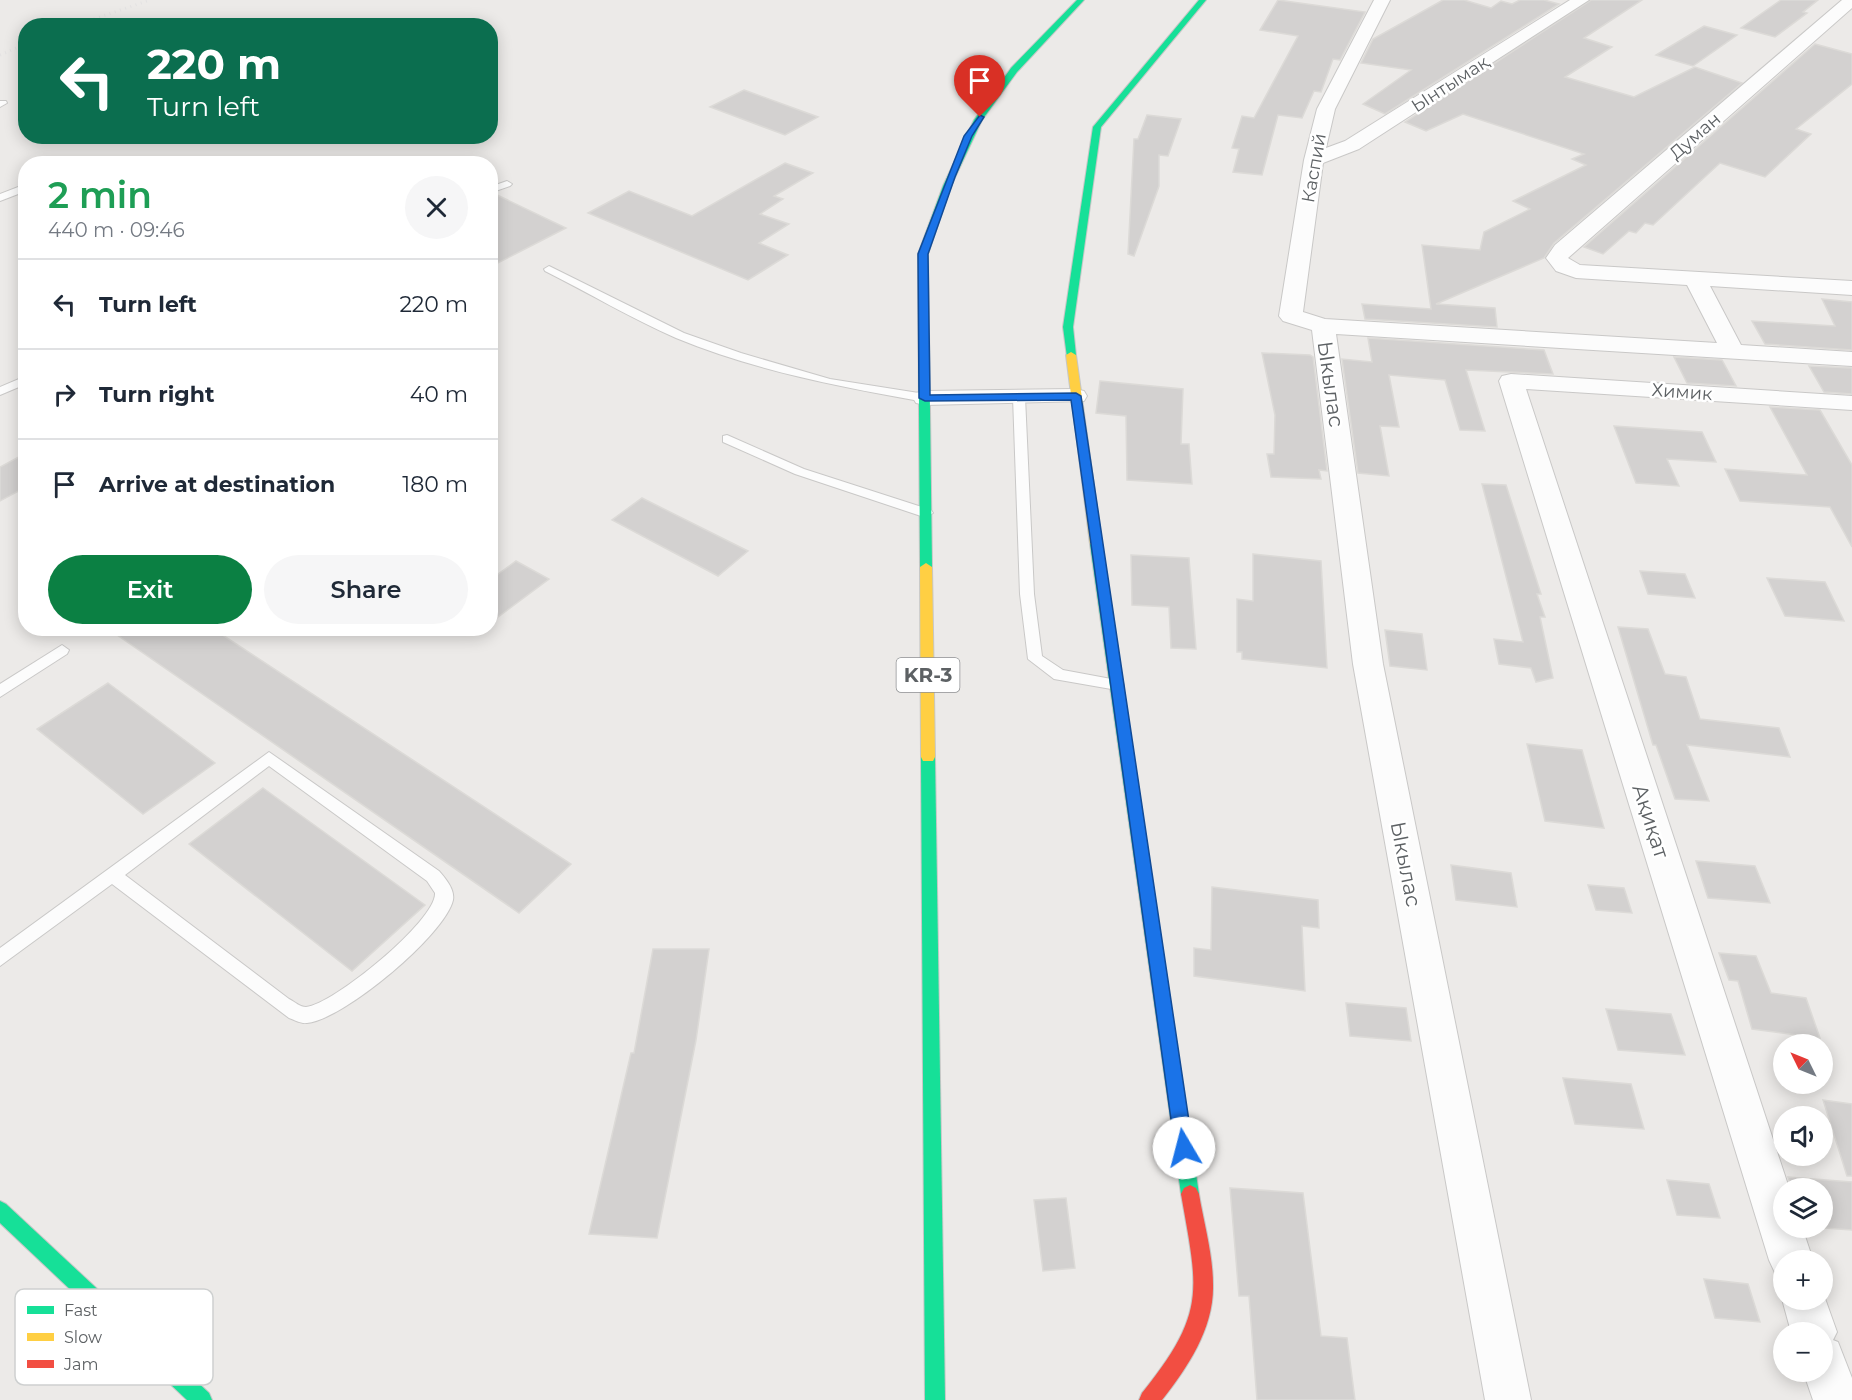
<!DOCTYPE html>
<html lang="en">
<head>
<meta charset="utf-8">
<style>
  :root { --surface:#fff; --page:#f6f6f7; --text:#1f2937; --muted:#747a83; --line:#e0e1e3; --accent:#0b8043 }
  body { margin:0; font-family:Montserrat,sans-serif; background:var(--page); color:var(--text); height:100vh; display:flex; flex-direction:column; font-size:22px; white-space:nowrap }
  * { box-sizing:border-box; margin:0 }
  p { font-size:20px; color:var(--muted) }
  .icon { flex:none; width:33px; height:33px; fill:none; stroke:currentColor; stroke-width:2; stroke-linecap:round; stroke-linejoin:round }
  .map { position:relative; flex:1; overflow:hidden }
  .panel { position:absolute; left:18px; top:156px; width:480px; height:480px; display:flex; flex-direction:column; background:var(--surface); border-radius:24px; box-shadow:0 3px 15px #0003 }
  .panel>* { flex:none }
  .top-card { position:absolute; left:18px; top:18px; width:480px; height:126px; border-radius:24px; box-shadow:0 3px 15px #0003; background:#0b6e4f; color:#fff; overflow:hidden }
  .needle { width:39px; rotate:313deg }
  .fabs { position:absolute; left:1773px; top:1034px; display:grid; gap:12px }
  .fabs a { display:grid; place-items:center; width:60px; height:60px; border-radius:50%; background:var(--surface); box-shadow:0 3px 15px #0003; font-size:30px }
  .pin { position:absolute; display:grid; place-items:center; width:51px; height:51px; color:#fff; margin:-62px -26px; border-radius:50% 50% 50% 0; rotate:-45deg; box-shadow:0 0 6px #0007 }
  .pin .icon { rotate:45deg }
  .me { position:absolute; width:66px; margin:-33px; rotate:352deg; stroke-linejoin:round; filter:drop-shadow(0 0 4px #0008) }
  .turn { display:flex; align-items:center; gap:21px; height:126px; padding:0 30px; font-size:27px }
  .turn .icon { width:78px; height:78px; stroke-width:2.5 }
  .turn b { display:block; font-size:42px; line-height:51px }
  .round { display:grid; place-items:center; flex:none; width:63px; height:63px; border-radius:32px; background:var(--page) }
  .overview { display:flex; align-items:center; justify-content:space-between; height:102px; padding:0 30px }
  h1 { font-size:36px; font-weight:600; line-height:45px; color:#1e9e55 }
  .action { display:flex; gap:12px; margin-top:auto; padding:12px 30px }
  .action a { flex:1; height:69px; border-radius:36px; background:var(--accent); color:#fff; font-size:24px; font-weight:600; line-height:69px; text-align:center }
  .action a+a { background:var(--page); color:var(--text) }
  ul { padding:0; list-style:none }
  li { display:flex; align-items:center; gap:18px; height:90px; padding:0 30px; border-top:2px solid var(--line) }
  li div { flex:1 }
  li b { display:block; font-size:22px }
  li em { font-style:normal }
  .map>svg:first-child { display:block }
  .building { fill:#d3d1d0; stroke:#dcdad7; stroke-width:1.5 }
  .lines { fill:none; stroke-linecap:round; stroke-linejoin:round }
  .lane-casing { stroke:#c9c8c7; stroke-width:2 }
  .street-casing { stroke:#c9c8c7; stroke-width:2 }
  .fast-casing { stroke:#c6c7c6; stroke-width:2 }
  .slow-casing { stroke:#c6c7c6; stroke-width:2 }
  .jam-casing { stroke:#c6c7c6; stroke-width:2 }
  .lane { fill:#fcfcfc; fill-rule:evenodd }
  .street { fill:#fcfcfc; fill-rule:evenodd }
  .fast { fill:#16e098; fill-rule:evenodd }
  .slow { fill:#ffcf43; fill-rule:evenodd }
  .jam { fill:#f24e42; fill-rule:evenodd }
  .rail { stroke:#e3e2e2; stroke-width:3; stroke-dasharray:1 4.5; stroke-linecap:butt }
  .route { fill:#1a73e8; stroke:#114b97; stroke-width:1.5 }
  .labels { text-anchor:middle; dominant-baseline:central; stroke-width:5; stroke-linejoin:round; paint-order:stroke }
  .far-street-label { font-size:18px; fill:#5d6164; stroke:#fff }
  .shield { fill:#fff; stroke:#8e9092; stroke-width:1.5 }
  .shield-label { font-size:20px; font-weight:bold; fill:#5d6164 }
  .street-label { font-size:21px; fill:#5d6164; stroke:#fff }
  .key { fill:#fff; stroke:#ced0d0; stroke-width:1.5 }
  .key-label { font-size:16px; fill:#5d6164 }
</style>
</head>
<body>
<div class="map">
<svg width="1852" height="1400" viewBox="0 0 1852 1400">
  <rect width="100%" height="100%" fill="#eceae8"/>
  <!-- building -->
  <g class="building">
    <polygon points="1278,0 1365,12 1340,60 1333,59 1321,92 1314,91 1302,118 1278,115 1262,175 1233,172 1239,149 1232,148 1242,116 1254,118 1298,36 1260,30"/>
    <polygon points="1443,0 1464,0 1491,8 1501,1 1512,4 1520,0 1544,0 1559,4 1385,114 1363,104 1411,70 1361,63 1373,39"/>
    <polygon points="1591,0 1642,0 1584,38 1612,47 1565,77 1634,97 1695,67 1742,83 1554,243 1544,258 1436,304 1495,308 1497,327 1365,319 1362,304 1431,309 1422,245 1480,250 1484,232 1530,209 1513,201 1586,165 1572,159 1584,154 1463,114 1426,131 1405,122"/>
    <polygon points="1781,0 1818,0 1803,12 1807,13 1775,37 1741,28"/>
    <polygon points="1704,26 1737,35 1693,66 1656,55"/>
    <polygon points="1815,44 1852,54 1852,84 1796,129 1811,134 1765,177 1720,163 1653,225 1645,223 1636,233 1629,231 1603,254 1584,247"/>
    <polygon points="744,90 818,117 785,135 710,107"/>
    <polygon points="1147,115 1181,119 1168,156 1159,155 1159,186 1134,256 1128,254 1134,139 1138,139"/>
    <polygon points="785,163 813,173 774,196 783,199 760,214 789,224 759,243 788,255 748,280 588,213 629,191 692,216"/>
    <polygon points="495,194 566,228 490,267 490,195"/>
    <polygon points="1822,299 1852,302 1852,350 1765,344 1752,321 1835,326"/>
    <polygon points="1368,338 1544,350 1553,374 1466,370 1485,431 1460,430 1445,380 1389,375 1399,427 1380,426 1389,476 1358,473 1342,359 1372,362"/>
    <polygon points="1262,353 1310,355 1313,357 1327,471 1319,470 1321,479 1271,477 1267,454 1274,454 1275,415"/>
    <polygon points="1674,357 1722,360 1736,386 1687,383"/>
    <polygon points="1809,366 1852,368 1852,394 1824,392"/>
    <polygon points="1100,381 1183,389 1181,444 1189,444 1192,484 1127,480 1126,416 1096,413"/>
    <polygon points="1770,407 1820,410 1852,465 1852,547 1830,507 1740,501 1725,469 1807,475"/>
    <polygon points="1614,426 1702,432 1716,462 1667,459 1679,486 1636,483"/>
    <polygon points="26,453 26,487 0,501 0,467"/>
    <polygon points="1482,484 1506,485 1541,594 1537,594 1545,617 1540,617 1553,678 1536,682 1531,668 1499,664 1494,639 1523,642"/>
    <polygon points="642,498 748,551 718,576 612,520"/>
    <polygon points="1253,554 1321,561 1327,668 1242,659 1242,652 1237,652 1237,599 1253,601"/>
    <polygon points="1131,555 1189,558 1196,649 1171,648 1169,607 1132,605"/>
    <polygon points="516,561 549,579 490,623 490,580"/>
    <polygon points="1640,571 1685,574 1695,598 1648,594"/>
    <polygon points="1767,578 1825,582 1844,621 1785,616"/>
    <polygon points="1618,627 1648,629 1665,674 1686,677 1700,719 1779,728 1790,757 1687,745 1709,801 1675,799 1656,745 1653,745"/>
    <polygon points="107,628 212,628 571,864 519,913"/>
    <polygon points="1385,630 1422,634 1427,670 1390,666"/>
    <polygon points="108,683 215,763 143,814 37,729"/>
    <polygon points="1527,744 1582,750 1604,828 1545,821"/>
    <polygon points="263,788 425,905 352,971 189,844"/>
    <polygon points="1696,861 1755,866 1770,903 1708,898"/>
    <polygon points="1451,865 1511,873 1517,907 1456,900"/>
    <polygon points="1588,885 1624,888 1632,913 1596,910"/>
    <polygon points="1212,887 1318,900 1319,928 1302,926 1305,991 1194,976 1194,948 1211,950"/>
    <polygon points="653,949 709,949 696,1040 657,1238 589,1234 631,1053 634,1053"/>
    <polygon points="1719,953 1756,956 1771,993 1806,998 1820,1038 1752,1029 1738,981 1729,980"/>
    <polygon points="1346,1003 1406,1008 1411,1041 1350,1036"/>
    <polygon points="1606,1009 1671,1014 1685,1055 1618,1050"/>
    <polygon points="1563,1078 1631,1084 1644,1129 1575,1124"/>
    <polygon points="1823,1100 1852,1104 1852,1176 1847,1176"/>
    <polygon points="1788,1177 1852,1182 1852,1230 1810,1227 1822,1227 1822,1188 1792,1188"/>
    <polygon points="1667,1180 1709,1184 1720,1218 1677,1215"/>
    <polygon points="1230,1188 1303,1193 1321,1336 1347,1338 1355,1400 1257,1400 1249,1296 1239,1296"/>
    <polygon points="1066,1198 1075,1268 1043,1271 1034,1200"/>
    <polygon points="1704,1279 1748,1284 1760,1322 1715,1318"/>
  </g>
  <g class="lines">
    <!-- lane casing -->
    <g class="lane-casing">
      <g id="lane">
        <polygon points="0,101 6,101 7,103 0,107"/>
        <polygon points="85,158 90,161 88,163 75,164"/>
        <polygon points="507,181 512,184 510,186 490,193 490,187"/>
        <polygon points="26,184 26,191 0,201 0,194"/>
        <path d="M 549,266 L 684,333 L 741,353 L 830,379 L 925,394 L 931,398 L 925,402 C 841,387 756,371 676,338 C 632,319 589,293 545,271 L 544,269 Z"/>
        <polygon points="26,376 26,384 0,395 0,387"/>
        <polygon points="1019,393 1025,397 1034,594 1042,656 1063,670 1122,681 1124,685 1122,689 1117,690 1054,679 1028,659 1020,594 1013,397"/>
        <polygon points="727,435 804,469 931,510 933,513 926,517 921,516 795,474 723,442 723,436"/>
        <polygon points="62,645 69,650 67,654 0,697 0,684"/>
        <path d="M 269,752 L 439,871 C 445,878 455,889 453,900 C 445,935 343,1020 307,1023 C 301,1024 295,1020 289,1018 L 112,884 L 0,966 L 0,948 ZM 269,766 L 427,881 L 435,893 C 437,920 333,1005 306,1007 C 300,1007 295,1002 289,999 L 125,875 Z"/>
      </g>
    </g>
    <!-- street casing -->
    <g class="street-casing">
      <g id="street">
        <polygon points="1374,0 1390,0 1335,109 1326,148 1345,141 1570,0 1589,0 1359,149 1323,163 1303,312 1325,319 1717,343 1687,285 1576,278 1556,271 1546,258 1555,245 1842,0 1852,0 1852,8 1568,258 1580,265 1852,281 1852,295 1710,286 1741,345 1852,352 1852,366 1336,334 1383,664 1531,1400 1485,1400 1353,664 1312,330 1283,321 1279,316 1304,160 1317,109"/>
        <polygon points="1511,374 1852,396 1852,410 1526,389 1789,1188 1784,1188 1784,1227 1802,1227 1813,1260 1784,1260 1784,1279 1776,1275 1769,1260 1499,381 1502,376"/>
        <polygon points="1075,389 1084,391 1087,396 1084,401 925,405 916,403 913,398 916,393 925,391"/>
        <polygon points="1822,1290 1837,1332 1833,1340 1838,1342 1852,1378 1852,1400 1813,1400 1803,1371 1822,1371 1822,1332 1791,1332 1782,1299 1784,1295 1784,1299 1822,1299"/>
      </g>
    </g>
    <!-- fast casing -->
    <g class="fast-casing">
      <g id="fast">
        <polygon points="1077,0 1084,0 1017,72 982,120 951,186 928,254 932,567 926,571 920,567 918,254 943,186 974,120 1011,68"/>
        <polygon points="1199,0 1206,0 1101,127 1073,327 1076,355 1075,357 1067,357 1063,327 1093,127"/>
        <polygon points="1096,540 1102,544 1199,1194 1196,1200 1190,1203 1184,1200 1181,1194 1090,544"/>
        <polygon points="928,752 933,753 935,757 945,1400 925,1400 921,757 923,753"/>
        <polygon points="0,1201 6,1204 209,1393 212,1400 187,1400 0,1223"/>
      </g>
    </g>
    <!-- slow casing -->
    <g class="slow-casing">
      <g id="slow">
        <polygon points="1071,352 1076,355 1102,544 1096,548 1090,544 1066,355"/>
        <polygon points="926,563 932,567 935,757 933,761 923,761 921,757 920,567"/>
      </g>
    </g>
    <!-- jam casing -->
    <g class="jam-casing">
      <path id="jam" d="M 1190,1185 L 1196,1188 L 1199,1194 C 1204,1224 1213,1254 1213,1285 C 1214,1328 1188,1367 1162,1400 L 1139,1400 L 1142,1393 C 1207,1312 1198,1291 1181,1194 L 1184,1188 Z"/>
    </g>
    <!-- lane -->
    <use href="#lane" class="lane"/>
    <!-- street -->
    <use href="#street" class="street"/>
    <!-- fast -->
    <use href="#fast" class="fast"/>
    <!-- slow -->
    <use href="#slow" class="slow"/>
    <!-- jam -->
    <use href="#jam" class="jam"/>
    <!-- rail -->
    <g class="rail">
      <polyline points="73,26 150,0"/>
      <polyline points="0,55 26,44"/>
    </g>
  </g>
  <!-- route -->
  <polygon class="route" points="980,115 984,117 972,136 955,177 928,254 930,395 1076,393 1081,396 1193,1148 1190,1154 1184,1157 1178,1154 1175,1148 1071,400 925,401 919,398 918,254 964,136"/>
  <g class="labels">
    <!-- far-street labels -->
    <g class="far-street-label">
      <text transform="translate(1450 84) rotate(-33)">Ынтымақ</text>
      <text transform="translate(1695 136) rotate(-41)">Думан</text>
      <text transform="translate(1314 168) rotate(-80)">Каспий</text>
      <text transform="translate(1682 392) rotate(4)">Химик</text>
    </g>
    <!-- shield labels -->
    <rect class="shield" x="896.5" y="658" width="63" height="34" rx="4.5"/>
    <g class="shield-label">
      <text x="928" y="675">KR-3</text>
    </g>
    <!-- street labels -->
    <g class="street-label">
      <text transform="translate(1331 384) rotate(82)">Ыкылас</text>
      <text transform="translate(1651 821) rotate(72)">Ақиқат</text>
      <text transform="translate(1406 864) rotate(79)">Ыкылас</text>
    </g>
  </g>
  <!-- legend -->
  <rect x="15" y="1289" width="198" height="96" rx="9" class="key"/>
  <rect x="27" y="1306" width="27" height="8" fill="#16e098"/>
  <rect x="27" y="1333" width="27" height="8" fill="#ffcf43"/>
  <rect x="27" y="1360" width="27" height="8" fill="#f24e42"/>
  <g class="key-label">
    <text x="64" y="1316">Fast</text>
    <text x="64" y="1343">Slow</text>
    <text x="64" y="1370">Jam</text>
  </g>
</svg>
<div class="fabs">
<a><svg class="needle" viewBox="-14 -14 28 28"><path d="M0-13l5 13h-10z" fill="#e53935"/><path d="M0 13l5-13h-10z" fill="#747a83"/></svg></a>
<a><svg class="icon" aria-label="sound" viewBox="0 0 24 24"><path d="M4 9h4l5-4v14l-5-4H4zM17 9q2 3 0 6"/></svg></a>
<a><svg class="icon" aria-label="layers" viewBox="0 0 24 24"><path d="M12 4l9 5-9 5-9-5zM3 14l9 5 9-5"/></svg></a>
<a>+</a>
<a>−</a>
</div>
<div class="pin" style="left:980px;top:117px;background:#d93025"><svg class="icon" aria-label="arrive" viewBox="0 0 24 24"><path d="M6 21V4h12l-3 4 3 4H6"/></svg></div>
<svg class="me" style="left:1184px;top:1148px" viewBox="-20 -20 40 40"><circle r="19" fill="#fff"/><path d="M0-13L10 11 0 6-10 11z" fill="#1a73e8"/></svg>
<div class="top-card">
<div class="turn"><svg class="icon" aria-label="left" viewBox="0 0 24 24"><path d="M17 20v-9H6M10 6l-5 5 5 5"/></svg><div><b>220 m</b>Turn left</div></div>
</div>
<section class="panel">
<div class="overview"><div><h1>2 min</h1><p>440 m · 09:46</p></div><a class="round"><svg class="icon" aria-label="close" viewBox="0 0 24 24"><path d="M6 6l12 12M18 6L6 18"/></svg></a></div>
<ul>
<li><svg class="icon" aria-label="left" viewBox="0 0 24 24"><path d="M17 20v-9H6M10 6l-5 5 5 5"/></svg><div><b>Turn left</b></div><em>220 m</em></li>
<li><svg class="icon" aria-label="right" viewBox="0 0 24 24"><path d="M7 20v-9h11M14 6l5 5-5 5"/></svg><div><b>Turn right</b></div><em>40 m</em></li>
<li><svg class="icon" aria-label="arrive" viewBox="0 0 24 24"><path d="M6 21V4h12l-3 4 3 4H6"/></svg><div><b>Arrive at destination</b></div><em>180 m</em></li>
</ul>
<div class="action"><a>Exit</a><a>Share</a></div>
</section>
</div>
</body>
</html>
